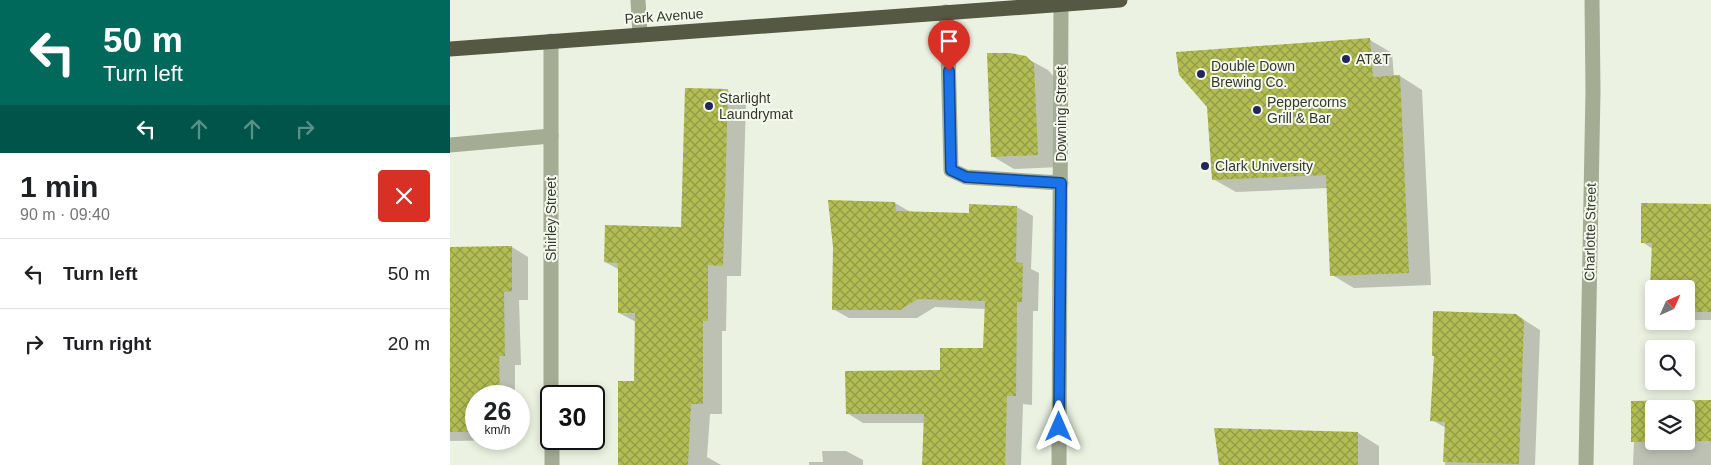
<!DOCTYPE html>
<html lang="en">
<head>
<meta charset="utf-8">
<style>
  :root { --surface:#fff; --page:#f6f6f6; --text:#202124; --muted:#757577; --line:#e0e0e0 }
  body { margin:0; font-family:Helvetica,sans-serif; background:var(--page); color:var(--text); height:100vh; display:flex; flex-direction:column; font-size:19px; white-space:nowrap }
  * { box-sizing:border-box; margin:0 }
  p { font-size:16px; color:var(--muted) }
  .icon { flex:none; width:28px; height:28px; fill:none; stroke:currentColor; stroke-width:2; stroke-linecap:round; stroke-linejoin:round }
  .map { position:relative; flex:1; overflow:hidden }
  .side { display:flex; flex-direction:column; background:var(--surface); width:450px }
  .side>* { flex:none }
  .hud { background:#00695c; color:#fff; overflow:hidden }
  .needle { width:32px; rotate:45deg }
  .fabs { position:absolute; left:1195px; top:280px; display:grid; gap:10px }
  .fabs a { display:grid; place-items:center; width:50px; height:50px; border-radius:5px; background:var(--surface); box-shadow:0 2px 8px #0003; font-size:25px }
  .speed { position:absolute; left:15px; top:385px; display:flex; gap:10px; font-size:25px; font-weight:700; text-align:center }
  .speed>* { display:grid; place-content:center; width:65px; height:65px; border-radius:50%; background:var(--surface); box-shadow:0 2px 8px #0003; line-height:1 }
  .speed small { font-size:12px; font-weight:400 }
  .speed .limit { border:2px solid #111; border-radius:8px; background:#fff; color:#111 }
  .pin { position:absolute; display:grid; place-items:center; width:42px; height:42px; color:#fff; margin:-51px -21px; border-radius:50% 50% 50% 0; rotate:-45deg; box-shadow:0 0 5px #0007 }
  .pin .icon { rotate:45deg }
  .me { position:absolute; width:55px; margin:-28px; rotate:0deg; stroke-linejoin:round; filter:drop-shadow(0 0 4px #0008) }
  .turn { display:flex; align-items:center; gap:18px; height:105px; padding:0 20px; font-size:22px }
  .turn .icon { width:65px; height:65px; stroke-width:2.5 }
  .turn b { display:block; font-size:35px; line-height:42px }
  .lanes { display:flex; align-items:center; height:48px; padding:0 20px; background:#0003; justify-content:center; gap:25px; direction:ltr }
  .lanes .off { opacity:.35 }
  .round { display:grid; place-items:center; flex:none; width:52px; height:52px; border-radius:5px; background:var(--page) }
  .overview { display:flex; align-items:center; justify-content:space-between; height:85px; padding:0 20px }
  h1 { font-size:30px; font-weight:700; line-height:38px }
  ul { padding:0; list-style:none }
  li { display:flex; align-items:center; gap:15px; height:70px; padding:0 20px; border-top:1px solid var(--line) }
  li div { flex:1 }
  li b { display:block; font-size:19px }
  li em { font-style:normal }
  main { display:flex; flex:1; min-height:0 }
  .map>svg:first-child { display:block }
  .shadow { fill:#0003; fill-rule:evenodd }
  .building { fill:url(#building-cross-hatch); fill-rule:evenodd }
  .lines { fill:none; stroke-linecap:round; stroke-linejoin:round }
  .lane { stroke:#a4ac93; stroke-width:15 }
  .street { stroke:#a4ac93; stroke-width:15 }
  .highway { stroke:#555943; stroke-width:15 }
  .route-casing { stroke:#114b97; stroke-width:12 }
  .route { stroke:#1a73e8; stroke-width:9 }
  .poi-dot { fill:#232757; stroke:#f4f9ed; stroke-width:2 }
  .labels { text-anchor:middle; dominant-baseline:central; stroke-width:4; stroke-linejoin:round; paint-order:stroke }
  .street-label { font-size:14px; fill:#36382b; stroke:#f4f9ed }
  .poi-label { font-size:14px; fill:#36382b; stroke:#f4f9ed; text-anchor:start }
</style>
</head>
<body>
<main>
<section class="side">
<div class="hud">
<div class="turn"><svg class="icon" aria-label="left" viewBox="0 0 24 24"><path d="M17 20v-9H6M10 6l-5 5 5 5"/></svg><div><b>50 m</b>Turn left</div></div>
<div class="lanes"><svg class="icon" aria-label="left" viewBox="0 0 24 24"><path d="M17 20v-9H6M10 6l-5 5 5 5"/></svg><svg class="icon off" aria-label="ahead" viewBox="0 0 24 24"><path d="M12 20V5M6 11l6-6 6 6"/></svg><svg class="icon off" aria-label="ahead" viewBox="0 0 24 24"><path d="M12 20V5M6 11l6-6 6 6"/></svg><svg class="icon off" aria-label="right" viewBox="0 0 24 24"><path d="M7 20v-9h11M14 6l5 5-5 5"/></svg></div>
</div>
<div class="overview"><div><h1>1 min</h1><p>90 m · 09:40</p></div><a class="round" style="background:#d93025;color:#fff"><svg class="icon" aria-label="close" viewBox="0 0 24 24"><path d="M6 6l12 12M18 6L6 18"/></svg></a></div>
<ul>
<li><svg class="icon" aria-label="left" viewBox="0 0 24 24"><path d="M17 20v-9H6M10 6l-5 5 5 5"/></svg><div><b>Turn left</b></div><em>50 m</em></li>
<li><svg class="icon" aria-label="right" viewBox="0 0 24 24"><path d="M7 20v-9h11M14 6l5 5-5 5"/></svg><div><b>Turn right</b></div><em>20 m</em></li>
</ul>
</section>
<div class="map">
<svg width="1261" height="465" viewBox="0 0 1261 465">
  <defs>
    <pattern id="building-cross-hatch" width="8" height="8" patternUnits="userSpaceOnUse" patternTransform="scale(1.25)"><rect width="8" height="8" fill="#b2bd53"/><path d="M0 0l8 8M0 8l8-8" fill="none" stroke="#929b45"/></pattern>
  </defs>
  <rect width="100%" height="100%" fill="#ebf2e1"/>
  <!-- shadow -->
  <g class="shadow">
    <polygon points="920,40 942,53 944,77 950,76 972,90 981,285 904,288 882,275 878,188 786,192 763,179"/>
    <polygon points="576,58 598,70 605,78 609,167 564,169 542,156"/>
    <polygon points="277,90 296,101 291,276 277,276 276,331 272,331 272,414 260,414 257,457 271,465 169,465 185,383 186,322 169,313 170,270 155,262 232,228"/>
    <polygon points="445,203 462,213 520,214 567,207 583,216 581,269 589,273 588,311 583,311 582,405 573,404 571,465 474,465 475,423 413,423 397,413 491,371 534,350 536,309 485,307 467,318 399,318 383,309"/>
    <polygon points="1261,205 1261,320 1236,320 1236,289 1204,289 1204,312 1201,310 1203,249 1192,242"/>
    <polygon points="62,247 78,257 78,300 69,300 71,365 65,365 65,396 26,396 26,439 66,439 66,440 0,441 0,248"/>
    <polygon points="1066,315 1090,330 1085,465 995,465 996,428 982,420"/>
    <path d="M 1261,401 L 1261,465 L 1183,465 L 1184,442 L 1182,441 L 1182,403 ZM 1204,409 L 1236,409 L 1236,441 L 1204,441 Z"/>
    <polygon points="908,433 929,446 929,465 770,465"/>
    <polygon points="372,451 396,451 413,460 413,465 359,465 359,462 373,462"/>
  </g>
  <!-- building -->
  <g class="building">
    <polygon points="920,38 923,77 950,75 959,273 880,276 876,175 762,180 757,107 729,75 726,52"/>
    <polygon points="537,53 560,53 576,56 584,64 588,155 541,157"/>
    <polygon points="235,88 278,89 273,266 258,265 258,321 253,321 253,404 241,404 238,465 168,465 168,381 184,381 185,313 168,313 168,263 154,262 155,225 231,227"/>
    <polygon points="378,200 445,202 446,211 519,213 519,204 567,206 566,262 573,263 572,302 567,302 566,396 557,396 555,465 472,465 474,414 396,414 395,371 490,370 490,348 533,348 535,301 468,299 450,310 382,310 383,247"/>
    <polygon points="1191,203 1261,204 1261,312 1236,312 1236,289 1204,289 1204,311 1199,310 1202,243 1191,243"/>
    <polygon points="62,246 62,291 54,292 55,356 49,356 50,396 26,396 26,432 0,432 0,247"/>
    <polygon points="983,311 1066,314 1074,320 1069,464 993,462 995,422 980,421 984,356 982,356"/>
    <path d="M 1261,400 L 1261,441 L 1181,442 L 1181,401 ZM 1204,409 L 1236,409 L 1236,441 L 1204,441 Z"/>
    <polygon points="764,428 908,432 908,465 769,465"/>
  </g>
  <g class="lines">
    <!-- lane -->
    <g class="lane">
      <polyline points="496,12 498,51 501,170 516,177 611,183"/>
      <polyline points="0,145 101,136"/>
    </g>
    <!-- street -->
    <g class="street">
      <polyline points="188,0 190,35"/>
      <polyline points="101,41 101,396"/>
      <polyline points="102,439 102,465"/>
      <polyline points="609,465 611,3"/>
      <polyline points="1136,465 1143,91 1142,0"/>
    </g>
    <!-- highway -->
    <polyline class="highway" points="0,49 670,0"/>
  </g>
  <g class="lines">
    <!-- route casing -->
    <g class="route-casing">
      <polyline id="route" points="499,71 501,170 516,177 611,183 609,427"/>
    </g>
    <!-- route -->
    <use href="#route" class="route"/>
  </g>
  <!-- markers -->
  <g class="poi-dot">
    <circle cx="896" cy="59" r="5"/>
    <circle cx="751" cy="74" r="5"/>
    <circle cx="259" cy="106" r="5"/>
    <circle cx="807" cy="110" r="5"/>
    <circle cx="755" cy="166" r="5"/>
  </g>
  <g class="labels">
    <!-- street labels -->
    <g class="street-label">
      <text transform="translate(214 16) rotate(-4)">Park Avenue</text>
      <text transform="translate(611 114) rotate(-90)">Downing Street</text>
      <text transform="translate(101 219) rotate(-90)">Shirley Street</text>
      <text transform="translate(1140 232) rotate(-89)">Charlotte Street</text>
    </g>
    <!-- poi labels -->
    <g class="poi-label">
      <text x="906" y="59">AT&amp;T</text>
      <text x="761" y="66">Double Down<tspan x="761" dy="16">Brewing Co.</tspan></text>
      <text x="269" y="98">Starlight<tspan x="269" dy="16">Laundrymat</tspan></text>
      <text x="817" y="102">Peppercorns<tspan x="817" dy="16">Grill &amp; Bar</tspan></text>
      <text x="765" y="166">Clark University</text>
    </g>
  </g>
</svg>
<div class="fabs">
<a><svg class="needle" viewBox="-14 -14 28 28"><path d="M0-13l5 13h-10z" fill="#e53935"/><path d="M0 13l5-13h-10z" fill="#757577"/></svg></a>
<a><svg class="icon" aria-label="search" viewBox="0 0 24 24"><circle cx="10" cy="10" r="6"/><path d="M15 15l6 6"/></svg></a>
<a><svg class="icon" aria-label="layers" viewBox="0 0 24 24"><path d="M12 4l9 5-9 5-9-5zM3 14l9 5 9-5"/></svg></a>
</div>
<div class="speed"><div>26<small>km/h</small></div><div class="limit">30</div></div>
<div class="pin" style="left:499px;top:71px;background:#d93025"><svg class="icon" aria-label="arrive" viewBox="0 0 24 24"><path d="M6 21V4h12l-3 4 3 4H6"/></svg></div>
<svg class="me" style="left:609px;top:427px" viewBox="-20 -20 40 40"><path d="M0-17L14 15 0 8-14 15z" fill="#1a73e8" stroke="#fff" stroke-width="4"/></svg>
</div>
</main>
</body>
</html>
